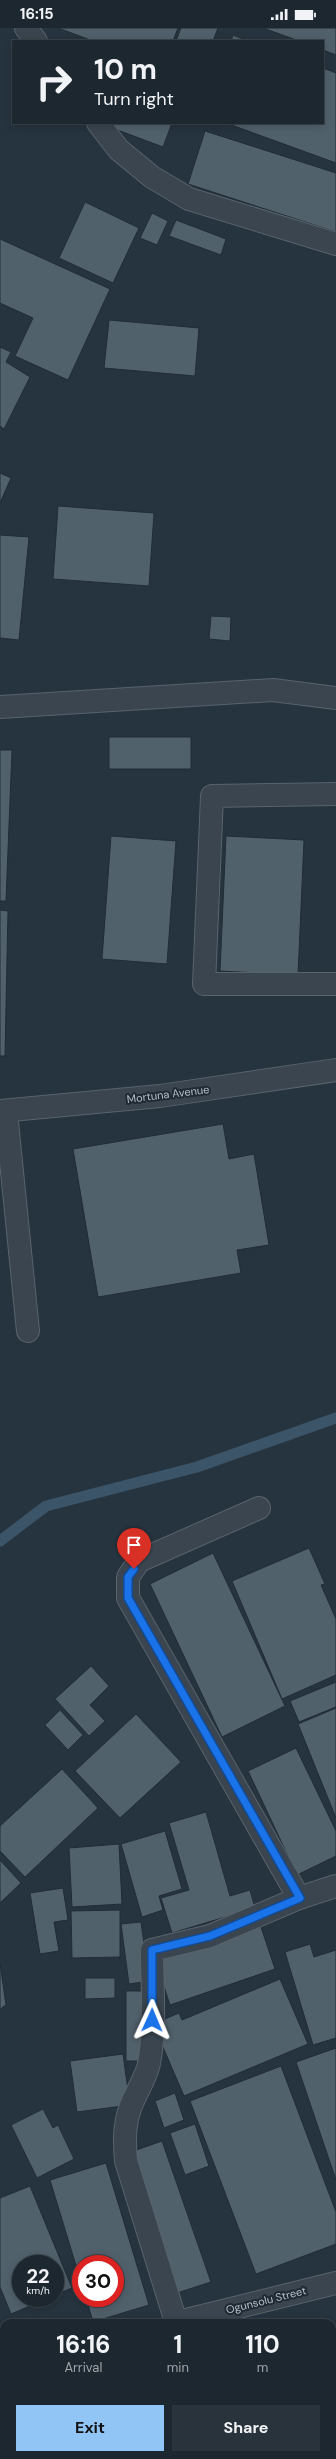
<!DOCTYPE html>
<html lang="en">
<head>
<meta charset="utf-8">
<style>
  :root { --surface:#1c272f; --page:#29333b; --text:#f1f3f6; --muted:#a0a5aa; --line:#3a444b; --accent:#90c5f5 }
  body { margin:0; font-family:"DM Sans",sans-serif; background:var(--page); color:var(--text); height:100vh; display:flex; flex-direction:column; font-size:15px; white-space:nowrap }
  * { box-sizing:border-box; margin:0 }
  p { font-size:13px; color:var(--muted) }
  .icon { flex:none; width:22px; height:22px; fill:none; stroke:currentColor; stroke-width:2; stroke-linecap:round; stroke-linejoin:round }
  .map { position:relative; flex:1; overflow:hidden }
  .drawer { position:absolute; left:0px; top:2291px; width:336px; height:140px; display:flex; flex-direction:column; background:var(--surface); border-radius:12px 12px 0 0; box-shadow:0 2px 10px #0003,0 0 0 1px var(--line) }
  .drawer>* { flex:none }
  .banner { position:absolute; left:12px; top:12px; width:312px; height:84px; border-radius:0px; box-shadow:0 2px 10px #0003,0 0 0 1px var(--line); background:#1c272f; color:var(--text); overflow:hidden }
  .speed { position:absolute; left:12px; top:2227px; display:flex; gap:8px; font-size:20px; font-weight:700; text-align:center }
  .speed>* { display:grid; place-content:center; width:52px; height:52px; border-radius:50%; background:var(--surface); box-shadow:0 2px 10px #0003,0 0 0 1px var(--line); line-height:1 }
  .speed small { font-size:10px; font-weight:400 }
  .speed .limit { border:6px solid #d22; background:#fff; color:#111 }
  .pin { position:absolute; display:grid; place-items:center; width:34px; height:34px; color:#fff; margin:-41px -17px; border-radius:50% 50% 50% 0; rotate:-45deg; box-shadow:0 0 4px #0007 }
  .pin .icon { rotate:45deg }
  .me { position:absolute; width:44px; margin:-22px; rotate:1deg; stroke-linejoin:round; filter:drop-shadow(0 0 3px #0008) }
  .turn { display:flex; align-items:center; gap:14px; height:84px; padding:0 16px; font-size:18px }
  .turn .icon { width:52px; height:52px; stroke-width:2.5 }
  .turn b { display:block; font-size:28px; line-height:34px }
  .eta { display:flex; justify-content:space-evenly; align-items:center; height:68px; text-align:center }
  .eta b { font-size:24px; font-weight:700; line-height:28px }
  .cta { display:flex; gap:8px; margin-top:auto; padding:8px 16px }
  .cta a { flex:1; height:46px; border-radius:0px; background:var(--accent); color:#111; font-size:16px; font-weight:700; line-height:46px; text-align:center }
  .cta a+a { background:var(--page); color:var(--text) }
  .status { display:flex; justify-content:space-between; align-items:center; height:28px; padding:0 20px; background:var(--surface); direction:ltr }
  .status svg { height:11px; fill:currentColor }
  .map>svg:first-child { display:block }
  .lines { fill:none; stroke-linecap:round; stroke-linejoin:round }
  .stream { stroke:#3c5467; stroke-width:11 }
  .building { fill:#51616c; stroke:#212c36 }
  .minor-casing { stroke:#58636c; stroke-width:24 }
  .minor { stroke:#3a454f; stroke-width:22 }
  .route-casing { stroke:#114b97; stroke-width:10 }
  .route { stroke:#1a73e8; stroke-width:7 }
  .labels { text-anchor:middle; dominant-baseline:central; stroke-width:4; stroke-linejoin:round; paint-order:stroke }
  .street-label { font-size:11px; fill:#b6c0c9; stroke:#1f2a34 }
</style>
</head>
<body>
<div class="status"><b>16:15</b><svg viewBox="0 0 49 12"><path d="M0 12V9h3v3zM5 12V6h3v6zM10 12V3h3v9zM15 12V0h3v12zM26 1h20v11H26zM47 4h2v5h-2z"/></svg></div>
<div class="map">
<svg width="336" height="2431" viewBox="0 0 336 2431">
  <rect width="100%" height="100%" fill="#26343f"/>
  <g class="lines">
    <!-- stream -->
    <polyline class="stream" points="0,1513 46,1478 197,1439 336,1390"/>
  </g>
  <!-- building -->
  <g class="building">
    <polygon points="58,0 178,0 173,13 93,13"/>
    <polygon points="181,0 218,0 213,13 176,13"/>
    <polygon points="263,0 336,0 336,27 323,22 323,13 299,13"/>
    <polygon points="233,7 248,13 231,13"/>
    <polygon points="323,40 336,45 336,135 226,95 323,95"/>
    <polygon points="99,95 172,95 163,119"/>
    <polygon points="205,103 336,145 336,204 188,156"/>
    <polygon points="85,174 139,200 113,255 59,230"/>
    <polygon points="152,185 168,193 157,217 140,210"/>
    <polygon points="176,192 226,211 221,227 169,208"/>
    <polygon points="0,211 110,261 68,352 15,328 33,290 0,275"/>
    <polygon points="109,292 199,300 195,348 104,340"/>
    <polygon points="0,319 11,324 6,334 30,349 4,401 0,398"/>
    <polygon points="0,445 11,450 0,475"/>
    <polygon points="58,478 154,485 149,558 53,551"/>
    <polygon points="0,507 29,509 19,612 0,610"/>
    <polygon points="211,588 231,589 230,613 209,611"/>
    <rect x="109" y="709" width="82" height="32"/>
    <polygon points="0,722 12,722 6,873 0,873"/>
    <polygon points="111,808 176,813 167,936 102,931"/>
    <polygon points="226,808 304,812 298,947 220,943"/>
    <polygon points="0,882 8,883 5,1028 0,1028"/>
    <polygon points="223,1096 229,1131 254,1126 269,1217 237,1222 241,1245 98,1269 73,1121"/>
    <polygon points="309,1520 325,1556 321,1557 336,1591 336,1647 282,1671 232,1553"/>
    <polygon points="213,1525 285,1678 222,1709 150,1556"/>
    <polygon points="91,1638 109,1658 90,1677 105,1693 89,1708 55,1671"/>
    <polygon points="336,1654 336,1679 299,1694 290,1673"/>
    <polygon points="336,1680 336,1790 298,1696"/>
    <polygon points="60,1682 83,1707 68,1722 45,1697"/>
    <polygon points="136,1686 181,1734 120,1790 75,1743"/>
    <polygon points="296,1720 336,1803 336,1828 297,1847 248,1743"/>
    <polygon points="62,1741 98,1780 25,1849 0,1823 0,1798"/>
    <polygon points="206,1784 230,1868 250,1862 255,1880 172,1905 161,1870 189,1862 169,1795"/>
    <polygon points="165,1803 182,1861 159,1868 163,1882 142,1889 121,1816"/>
    <polygon points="119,1816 122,1876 72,1879 69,1820"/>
    <polygon points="0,1832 21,1855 0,1875"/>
    <polygon points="63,1860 68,1892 54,1894 59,1923 40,1926 30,1865"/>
    <polygon points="120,1882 120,1929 72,1930 71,1883"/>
    <polygon points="141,1894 149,1953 129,1956 121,1896"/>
    <polygon points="260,1896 275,1941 170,1977 155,1931"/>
    <polygon points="310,1916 314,1929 336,1922 336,2010 313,2017 285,1924"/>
    <polygon points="0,1935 6,1977 0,1981"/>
    <polygon points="85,1950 115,1950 115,1970 85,1971"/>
    <polygon points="280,1951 308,2016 184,2068 153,1996 179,1985 182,1992"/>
    <rect x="126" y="1963" width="21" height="70"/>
    <polygon points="336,2020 336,2152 296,2034"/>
    <polygon points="123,2026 130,2077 77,2084 70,2033"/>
    <polygon points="281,2038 336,2184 336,2216 256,2246 190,2073"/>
    <polygon points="175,2065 184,2092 164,2100 155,2073"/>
    <polygon points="43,2081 53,2100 58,2097 74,2131 37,2150 11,2097"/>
    <polygon points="195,2096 209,2138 185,2147 170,2105"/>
    <polygon points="162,2113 211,2254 177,2265 128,2125"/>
    <polygon points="106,2135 149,2277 93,2294 86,2270 115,2270 115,2236 81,2236 81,2254 50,2152"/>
    <polygon points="30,2158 72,2260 55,2267 55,2236 21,2236 21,2270 49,2270 11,2286 0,2259 0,2170"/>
    <polygon points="4,2418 4,2427 98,2427 100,2431 0,2431 0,2420"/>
  </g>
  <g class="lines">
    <!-- minor casing -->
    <g class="minor-casing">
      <g id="minor">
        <polyline points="26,0 36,13"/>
        <polyline points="98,95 119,122 152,149 189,171 336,216"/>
        <polyline points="0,679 273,662 336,670"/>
        <polyline points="336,766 212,768 204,956 336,956"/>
        <polyline points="0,1083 160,1068 336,1042"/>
        <polyline points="6,1084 28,1303"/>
        <polyline points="259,1480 139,1533 128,1549 128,1570 299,1870"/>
        <path d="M 176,2294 L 126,2133 C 124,2111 124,2091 134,2071 C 138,2062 148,2044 149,2035 C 156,1999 152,1958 152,1922 L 210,1908 L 299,1870 L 336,1858"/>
        <polyline points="174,2295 336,2255"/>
        <polyline points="0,2361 4,2360"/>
      </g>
    </g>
    <!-- minor -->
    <use href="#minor" class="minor"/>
  </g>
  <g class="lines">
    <!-- route casing -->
    <g class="route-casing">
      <polyline id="route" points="134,1541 128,1549 128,1570 300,1870 210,1908 152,1922 152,1992"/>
    </g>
    <!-- route -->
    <use href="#route" class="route"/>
  </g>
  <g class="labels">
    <!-- street labels -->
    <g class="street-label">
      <text transform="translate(168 1066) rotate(-7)">Mortuna Avenue</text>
      <text transform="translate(266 2272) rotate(-14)">Ogunsolu Street</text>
    </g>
  </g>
</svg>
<div class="speed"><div>22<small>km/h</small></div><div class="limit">30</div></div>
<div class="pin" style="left:134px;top:1541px;background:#d93025"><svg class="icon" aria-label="arrive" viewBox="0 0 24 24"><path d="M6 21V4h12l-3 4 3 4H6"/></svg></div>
<svg class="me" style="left:152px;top:1992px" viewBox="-20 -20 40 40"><path d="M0-17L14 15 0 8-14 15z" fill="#1a73e8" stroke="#fff" stroke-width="4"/></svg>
<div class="banner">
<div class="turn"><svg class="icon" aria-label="right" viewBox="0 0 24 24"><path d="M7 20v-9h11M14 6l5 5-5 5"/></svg><div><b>10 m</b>Turn right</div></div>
</div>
<section class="drawer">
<div class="eta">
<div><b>16:16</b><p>Arrival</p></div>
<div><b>1</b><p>min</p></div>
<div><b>110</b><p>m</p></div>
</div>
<div class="cta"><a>Exit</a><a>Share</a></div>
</section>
</div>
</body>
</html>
